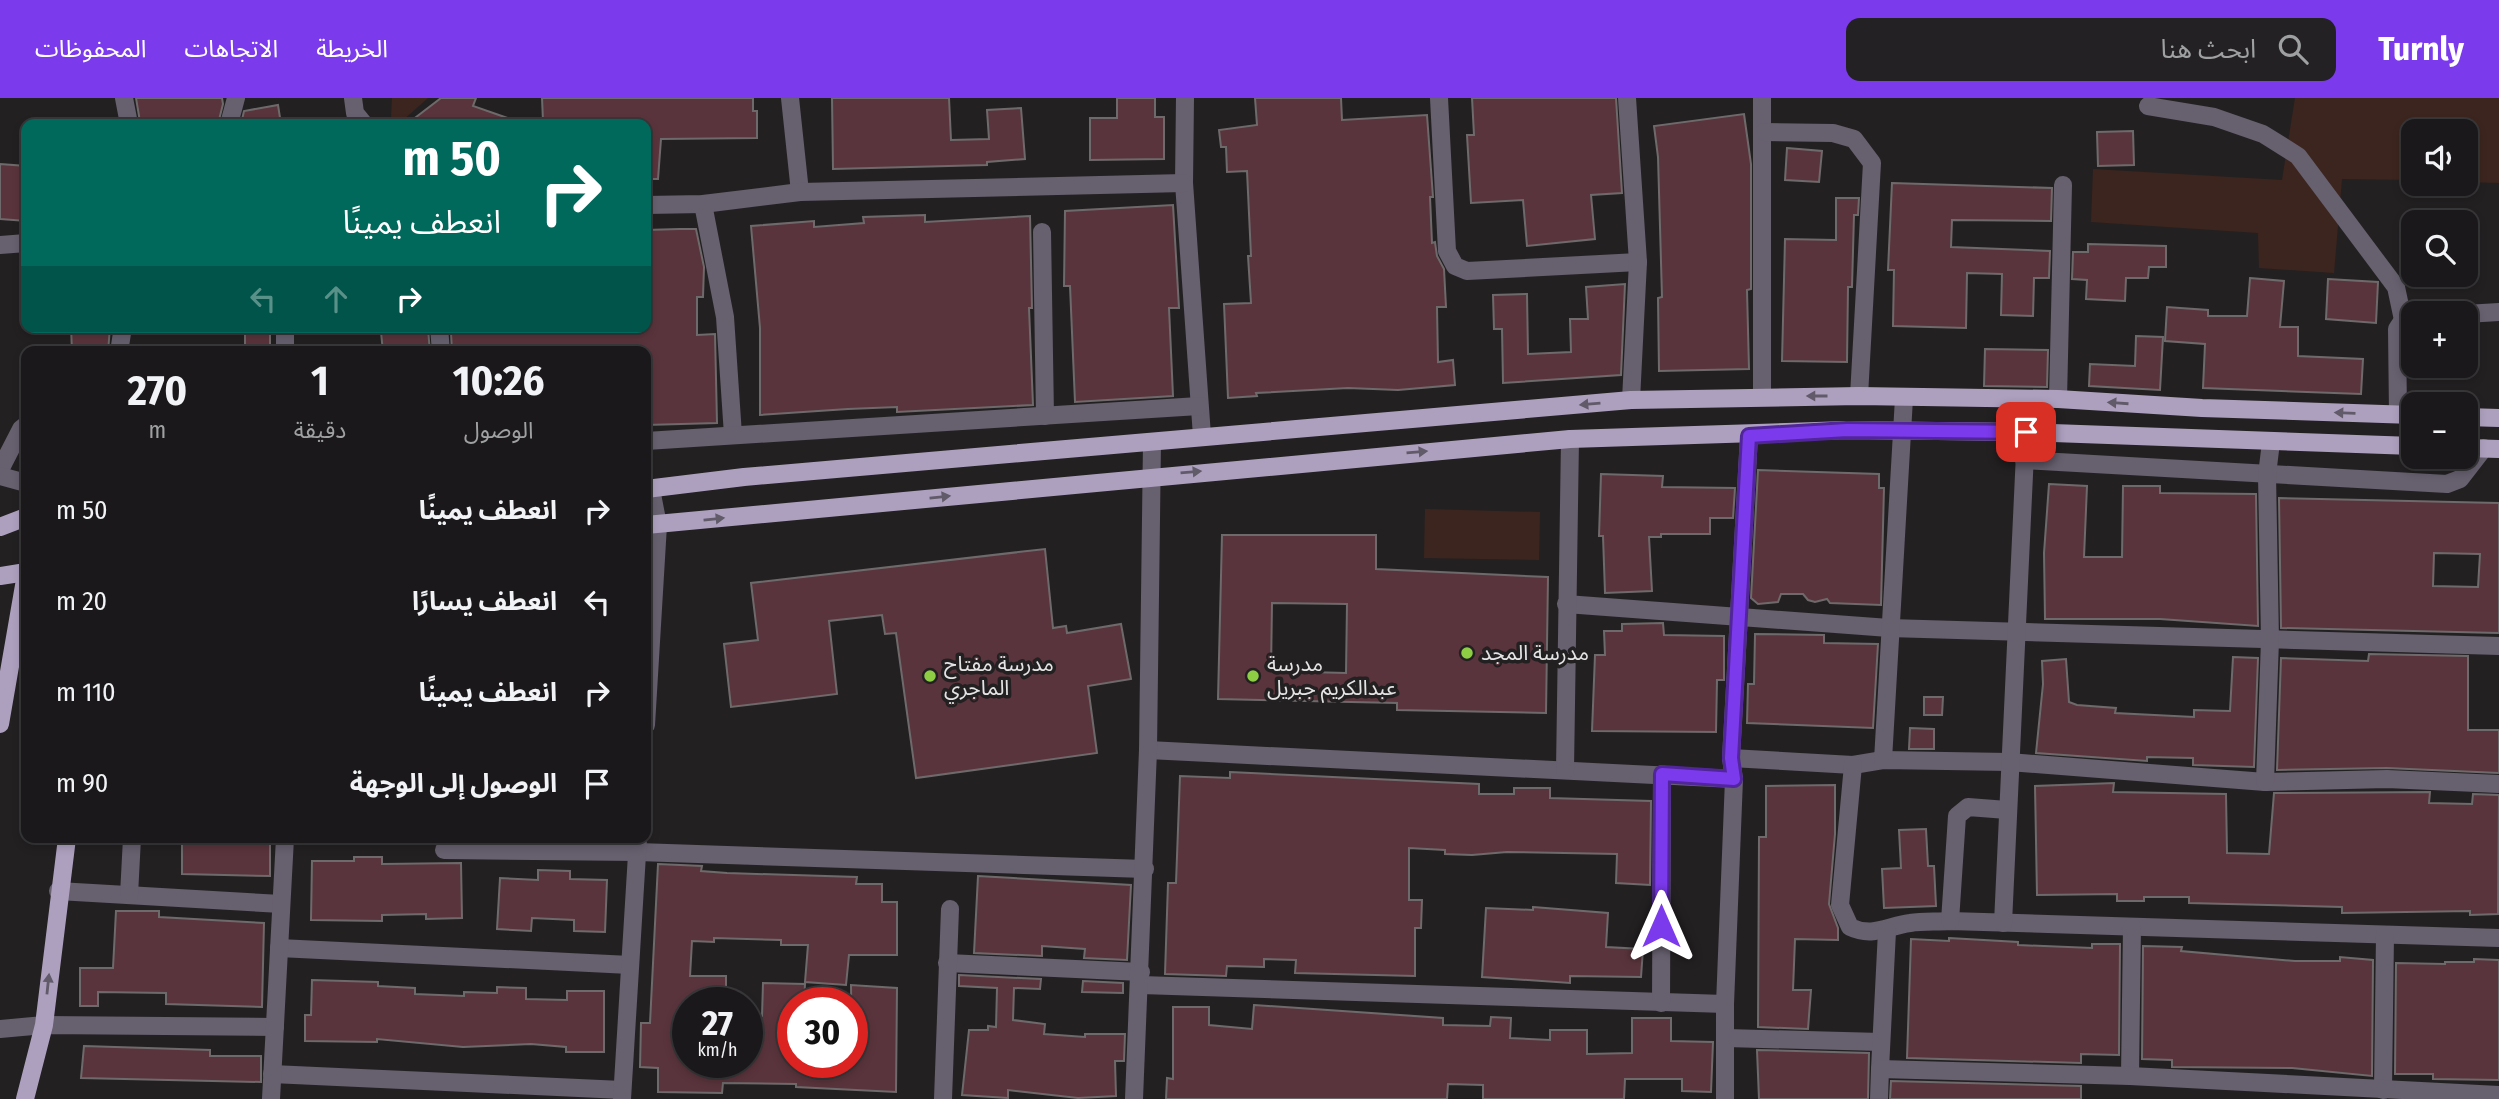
<!DOCTYPE html>
<html lang="ar">
<head>
<meta charset="utf-8">
<style>
  :root { --surface:#1a181a; --page:#232123; --text:#f1f3f6; --muted:#9fa0a2; --line:#383739; --accent:#7c3aed }
  body { margin:0; font-family:"Fira Sans Condensed","Noto Sans Arabic",sans-serif; background:var(--page); color:var(--text); direction:rtl; height:100vh; display:flex; flex-direction:column; font-size:26px; white-space:nowrap }
  * { box-sizing:border-box; margin:0 }
  p { font-size:23px; color:var(--muted) }
  .icon { flex:none; width:38px; height:38px; fill:none; stroke:currentColor; stroke-width:2; stroke-linecap:round; stroke-linejoin:round }
  .map { position:relative; flex:1; overflow:hidden; direction:ltr }
  .side { position:absolute; left:21px; top:248px; width:630px; height:497px; display:flex; flex-direction:column; background:var(--surface); border-radius:14px; box-shadow:0 4px 10px #0003,0 0 0 2px var(--line); direction:rtl }
  .side>* { flex:none }
  .top-card { position:absolute; left:21px; top:21px; width:630px; height:214px; border-radius:14px; box-shadow:0 4px 10px #0003,0 0 0 2px var(--line); direction:rtl; background:#00695c; color:#fff; overflow:hidden }
  .fabs { position:absolute; left:2401px; top:21px; display:grid; gap:14px }
  .fabs a { display:grid; place-items:center; width:77px; height:77px; border-radius:14px; background:var(--surface); box-shadow:0 4px 10px #0003,0 0 0 2px var(--line); font-size:35px }
  .speed { position:absolute; left:672px; top:889px; display:flex; gap:14px; font-size:35px; font-weight:700; text-align:center }
  .speed>* { display:grid; place-content:center; width:91px; height:91px; border-radius:50%; background:var(--surface); box-shadow:0 4px 10px #0003,0 0 0 2px var(--line); line-height:1 }
  .speed small { font-size:18px; font-weight:400 }
  .speed .limit { border:10px solid #d22; background:#fff; color:#111 }
  .pin { position:absolute; display:grid; place-items:center; width:60px; height:60px; color:#fff; margin:-30px; border-radius:14px; box-shadow:0 4px 10px #0006 }
  .me { position:absolute; width:77px; margin:-38px; rotate:0deg; stroke-linejoin:round; filter:drop-shadow(0 0 5px #0008) }
  .turn { display:flex; align-items:center; gap:24px; height:147px; padding:0 35px; font-size:32px }
  .turn .icon { width:91px; height:91px; stroke-width:2.5 }
  .turn b { display:block; font-size:49px; line-height:60px }
  .lanes { display:flex; align-items:center; height:66px; padding:0 35px; background:#0003; justify-content:center; gap:35px; direction:ltr }
  .lanes .off { opacity:.35 }
  .eta { display:flex; justify-content:space-evenly; align-items:center; height:119px; text-align:center }
  .eta b { font-size:42px; font-weight:700; line-height:49px }
  ul { padding:0; list-style:none }
  li { display:flex; align-items:center; gap:21px; height:91px; padding:0 35px }
  li div { flex:1 }
  li b { display:block; font-size:26px }
  li em { font-style:normal }
  header { display:flex; align-items:center; gap:42px; box-sizing:border-box; height:98px; padding:0 35px; background:var(--accent); color:#fff }
  header strong { font-size:33px }
  nav { display:flex; gap:38px; margin-inline-start:auto; font-size:24px }
  .search { width:490px; height:63px; background:var(--page); display:flex; align-items:center; gap:18px; box-sizing:border-box; padding:0 24px; border-radius:14px; color:var(--muted); font-size:26px }
  .map>svg:first-child { display:block }
  .green { fill:#3c251e }
  .building { fill:#5a343c; stroke:#6e6a6b; stroke-width:2; fill-rule:evenodd }
  .lines { fill:none; stroke-linecap:round; stroke-linejoin:round }
  .minor { stroke:#67606f; stroke-width:18 }
  .major { stroke:#ada0bf; stroke-width:18 }
  .oneway { fill:#615a69 }
  .route-casing { stroke:#51269a; stroke-width:18 }
  .route { stroke:#7c3aed; stroke-width:12 }
  .poi-dot { fill:#8dce44; stroke:#232022; stroke-width:2.5 }
  .labels { text-anchor:middle; dominant-baseline:central; stroke-width:7; stroke-linejoin:round; paint-order:stroke }
  .poi-label { font-size:21px; fill:#e5e4e5; stroke:#232022; text-anchor:start }
</style>
</head>
<body>
<header>
<strong>Turnly</strong>
<div class="search"><svg class="icon" aria-label="search" viewBox="0 0 24 24"><circle cx="10" cy="10" r="6"/><path d="M15 15l6 6"/></svg>ابحث هنا</div>
<nav><a>الخريطة</a><a>الاتجاهات</a><a>المحفوظات</a></nav>
</header>
<div class="map">
<svg width="2499" height="1001" viewBox="0 0 2499 1001">
  <rect width="100%" height="100%" fill="#232022"/>
  <!-- green -->
  <g class="green">
    <polygon points="392,0 428,0 402,23 391,22"/>
    <polygon points="2295,0 2499,0 2499,85 2466,84 2466,33 2413,33 2413,82 2342,81 2334,175 2259,170 2258,135 2091,124 2093,71 2282,82"/>
    <polygon points="1425,411 1540,414 1539,462 1424,460"/>
  </g>
  <!-- building -->
  <g class="building">
    <polygon points="136,0 222,0 223,6 218,26 184,26 183,20 140,24"/>
    <polygon points="441,0 476,0 473,8 519,24 519,26 407,26"/>
    <polygon points="542,0 753,0 753,13 757,13 757,40 661,41 658,81 646,81 646,26 583,26 583,21 543,23"/>
    <polygon points="832,0 949,0 951,42 989,41 987,12 1021,10 1025,61 987,64 987,67 833,71"/>
    <polygon points="1117,0 1155,0 1155,19 1164,19 1164,61 1090,62 1090,20 1117,20"/>
    <polygon points="1255,0 1341,0 1342,22 1427,17 1433,99 1430,99 1432,145 1435,144 1437,158 1444,171 1446,209 1437,209 1438,264 1453,262 1455,287 1398,292 1348,290 1256,295 1257,298 1228,300 1224,206 1251,205 1248,158 1251,158 1247,73 1227,74 1226,49 1221,49 1219,32 1257,27"/>
    <polygon points="1472,0 1616,0 1622,95 1591,97 1595,141 1527,148 1523,102 1471,105 1467,37 1474,37"/>
    <polygon points="278,7 281,26 241,26 244,13"/>
    <polygon points="1744,16 1751,66 1751,191 1747,192 1749,271 1659,273 1658,200 1662,199 1658,59 1654,28"/>
    <polygon points="2133,33 2134,67 2098,68 2097,34"/>
    <polygon points="1787,50 1822,53 1819,84 1785,82"/>
    <polygon points="0,66 26,68 26,123 0,121"/>
    <polygon points="1892,85 2052,90 2051,123 1952,122 1951,149 2050,153 2049,180 2034,180 2033,218 2001,217 2002,176 1967,175 1966,230 1893,228 1894,172 1888,172"/>
    <polygon points="1836,100 1859,100 1858,117 1854,117 1852,189 1848,189 1847,264 1782,263 1785,141 1836,142"/>
    <polygon points="1173,107 1179,210 1169,210 1173,298 1075,304 1070,188 1064,188 1065,113"/>
    <polygon points="925,117 925,124 1030,118 1032,210 1029,210 1033,307 897,314 897,309 848,311 760,317 760,230 751,128 814,123 814,129 864,125 863,119"/>
    <polygon points="679,131 696,131 704,169 703,199 697,199 697,237 715,236 717,325 646,327 646,254 452,254 451,235 646,229 646,132"/>
    <polygon points="2088,146 2166,148 2166,169 2149,169 2148,180 2126,180 2125,203 2086,201 2087,182 2072,181 2073,154 2088,154"/>
    <polygon points="2250,180 2284,183 2280,229 2298,229 2298,258 2363,261 2361,296 2203,290 2205,246 2165,243 2167,209 2208,212 2208,218 2247,218"/>
    <polygon points="2328,181 2378,184 2376,225 2326,221"/>
    <polygon points="1625,186 1621,277 1503,285 1502,231 1494,231 1493,197 1527,196 1528,256 1571,254 1570,221 1588,221 1586,189"/>
    <polygon points="71,229 110,229 108,254 72,254"/>
    <rect x="245" y="229" width="25" height="25"/>
    <polygon points="428,231 430,254 383,254 381,234"/>
    <polygon points="2136,238 2163,239 2160,292 2089,288 2090,266 2135,268"/>
    <polygon points="1985,251 2048,252 2047,289 1984,288"/>
    <polygon points="1758,372 1879,376 1879,390 1884,390 1881,507 1830,505 1827,501 1815,504 1808,502 1803,496 1781,496 1778,504 1758,506 1751,500"/>
    <polygon points="1601,376 1663,378 1662,389 1735,390 1733,420 1710,420 1710,436 1661,436 1661,439 1649,439 1652,493 1605,495 1603,438 1599,438"/>
    <polygon points="2049,386 2087,388 2084,459 2122,459 2123,388 2160,388 2160,395 2256,396 2258,528 2160,521 2045,521 2044,455"/>
    <path d="M 2279,400 L 2499,405 L 2499,535 L 2281,530 ZM 2434,455 L 2480,456 L 2478,489 L 2433,488 Z"/>
    <path d="M 1222,437 L 1376,437 L 1376,471 L 1548,479 L 1546,615 L 1397,612 L 1397,605 L 1218,601 ZM 1272,505 L 1347,506 L 1346,575 L 1271,573 Z"/>
    <polygon points="1045,451 1053,530 1066,528 1067,535 1121,526 1131,581 1088,588 1097,655 916,680 896,535 885,536 882,517 829,523 837,596 731,609 724,546 758,542 751,485"/>
    <polygon points="1663,525 1664,537 1724,538 1724,582 1717,582 1716,634 1592,633 1595,557 1605,557 1604,533 1622,533 1622,526"/>
    <polygon points="1755,536 1824,537 1824,545 1878,546 1873,630 1747,625 1748,586 1754,586"/>
    <polygon points="2369,556 2468,558 2468,632 2499,632 2499,675 2387,670 2277,672 2281,560 2368,563"/>
    <polygon points="2233,559 2258,560 2254,669 2193,667 2193,660 2147,659 2147,663 2036,655 2043,586 2042,563 2066,561 2069,604 2077,607 2116,610 2115,615 2194,619 2194,612 2230,613"/>
    <polygon points="1924,599 1943,599 1942,617 1924,617"/>
    <polygon points="1910,630 1934,631 1934,651 1909,651"/>
    <polygon points="1230,674 1479,686 1479,696 1514,696 1514,690 1550,690 1550,700 1651,703 1650,787 1616,785 1617,756 1507,754 1472,757 1445,756 1445,752 1409,750 1409,802 1422,802 1421,830 1415,830 1415,878 1295,875 1296,862 1264,861 1264,869 1227,868 1226,878 1165,876 1168,785 1176,785 1180,678 1230,680"/>
    <polygon points="2114,685 2113,694 2226,696 2227,755 2269,756 2274,695 2430,694 2429,705 2472,706 2473,696 2499,697 2498,816 2470,817 2470,813 2342,815 2342,809 2189,805 2189,799 2144,799 2144,803 2117,803 2117,796 2037,797 2035,688"/>
    <polygon points="1835,687 1835,736 1829,806 1838,830 1838,842 1795,841 1793,892 1811,892 1808,931 1758,929 1759,739 1766,739 1766,688"/>
    <polygon points="1926,731 1928,768 1934,768 1936,808 1884,810 1882,771 1901,770 1899,732"/>
    <polygon points="182,740 270,740 270,778 182,776"/>
    <polygon points="354,759 382,759 382,766 461,765 462,820 426,821 426,816 382,817 382,823 311,822 312,763 354,763"/>
    <polygon points="658,766 702,768 701,773 727,775 857,779 856,786 882,786 882,804 897,804 897,857 849,857 846,887 805,884 808,847 781,847 781,842 714,840 714,844 692,843 690,878 726,878 726,905 688,905 688,964 747,964 747,918 762,918 763,885 805,886 804,905 793,905 793,964 852,964 851,887 897,890 896,994 796,989 796,986 723,985 722,995 658,994 658,970 640,969 641,925 650,925"/>
    <polygon points="538,772 570,773 570,781 607,782 605,834 574,833 574,822 532,820 531,833 497,831 500,780 538,782"/>
    <polygon points="978,778 1131,787 1127,862 1084,860 1085,851 1042,848 1042,858 974,855"/>
    <polygon points="1533,809 1608,815 1606,849 1643,851 1641,879 1570,878 1570,885 1482,879 1486,810 1533,812"/>
    <polygon points="116,813 159,813 159,819 264,825 262,909 166,906 166,895 98,894 98,908 80,908 80,870 113,870"/>
    <polygon points="1949,840 2018,844 2018,847 2092,850 2092,846 2120,846 2119,957 2081,956 2081,965 1907,960 1911,841 1949,843"/>
    <polygon points="2143,848 2182,849 2181,853 2295,863 2340,863 2340,859 2373,862 2372,978 2292,970 2172,969 2172,962 2142,961"/>
    <polygon points="2474,861 2499,862 2499,982 2433,981 2433,976 2395,976 2396,865 2445,866 2445,864 2474,864"/>
    <polygon points="959,877 1041,881 1040,891 1014,890 1013,922 1045,926 1044,936 1085,939 1085,936 1125,936 1124,963 1115,963 1116,998 1078,1000 1008,992 1008,1000 962,997 969,932 988,932 988,928 996,929 997,890 959,888"/>
    <polygon points="312,882 378,884 378,888 415,890 415,896 464,898 464,894 497,895 497,889 526,890 526,901 567,902 567,893 604,893 604,954 566,954 566,949 531,946 463,949 377,941 377,944 305,943 305,917 311,917"/>
    <polygon points="1083,883 1123,885 1123,895 1082,894"/>
    <polygon points="1254,907 1443,920 1443,927 1490,928 1491,919 1511,920 1510,940 1550,942 1550,932 1587,932 1587,956 1632,955 1632,920 1671,920 1671,943 1713,944 1711,994 1682,993 1682,981 1625,981 1624,1001 1483,1001 1483,987 1448,986 1447,1001 1166,1001 1167,980 1173,981 1173,909 1209,909 1209,927 1252,931"/>
    <polygon points="84,948 210,952 210,958 261,958 261,984 81,980"/>
    <polygon points="1757,952 1869,955 1868,1001 1759,1001"/>
    <polygon points="1891,983 2081,988 2081,1001 1890,1001"/>
  </g>
  <g class="lines">
    <!-- minor -->
    <g class="minor">
      <polyline points="124,0 129,26"/>
      <polyline points="353,0 355,15 364,26"/>
      <polyline points="790,0 800,94"/>
      <polyline points="1185,0 1184,85 1202,338"/>
      <polyline points="1439,0 1447,153 1455,168 1467,173 1638,164"/>
      <polyline points="1627,0 1638,164 1631,302"/>
      <polyline points="1762,0 1762,298"/>
      <polyline points="2148,8 2214,19 2263,36 2298,58 2396,189 2403,222"/>
      <polyline points="229,26 236,0"/>
      <polyline points="1764,34 1833,35 1854,41 1872,65 1859,298"/>
      <polyline points="703,106 725,219 733,337"/>
      <polyline points="646,107 703,106 800,94 1184,85"/>
      <polyline points="1042,134 1045,318"/>
      <polyline points="0,147 26,145"/>
      <polyline points="2466,216 2499,214"/>
      <polyline points="285,229 285,254"/>
      <polyline points="439,229 441,254"/>
      <polyline points="119,254 123,229"/>
      <polyline points="2058,301 2063,87"/>
      <polyline points="2398,316 2397,231 2403,222 2411,219"/>
      <polyline points="646,343 1199,308"/>
      <polyline points="2024,362 2447,386 2460,381 2484,350"/>
      <polyline points="0,372 21,331 26,327"/>
      <polyline points="0,378 26,385"/>
      <polyline points="1566,506 1889,530 2499,548"/>
      <polyline points="646,627 658,427 651,391"/>
      <polyline points="1148,652 1734,681"/>
      <polyline points="1731,660 1853,667 1883,662 2009,664 2265,684 2387,681 2499,686"/>
      <polyline points="1883,662 1904,300"/>
      <path d="M 1853,667 L 1840,807 L 1850,829 C 1873,840 1887,828 1910,825 C 1923,823 1936,824 1950,823 L 2499,840"/>
      <polyline points="1565,672 1570,341"/>
      <polyline points="2265,684 2270,542 2267,377 2271,344"/>
      <polyline points="444,752 638,754 1145,771"/>
      <polyline points="58,793 281,806"/>
      <polyline points="129,797 132,740"/>
      <polyline points="1950,823 1957,718 1968,709 2007,712"/>
      <polyline points="2003,825 2026,334"/>
      <polyline points="279,850 630,867"/>
      <polyline points="947,865 1141,874"/>
      <polyline points="1141,887 1725,906"/>
      <polyline points="1661,905 1662,676"/>
      <polyline points="0,931 44,927 275,929"/>
      <polyline points="1726,940 1881,944"/>
      <polyline points="1880,971 1887,833"/>
      <polyline points="272,976 622,992"/>
      <polyline points="2130,978 2132,829"/>
      <polyline points="2383,992 2385,837"/>
      <polyline points="271,1001 285,740"/>
      <polyline points="622,1001 638,740"/>
      <polyline points="943,1001 950,811"/>
      <polyline points="1134,1001 1148,652 1152,344"/>
      <polyline points="1725,1001 1725,906 1734,681 1731,660 1749,338"/>
      <polyline points="1879,1001 1880,971 2130,978 2499,997"/>
    </g>
    <!-- major -->
    <g class="major">
      <polyline points="2466,319 2499,320"/>
      <polyline points="2466,350 2499,351"/>
      <polyline points="646,391 744,379 1631,302 1859,298 2058,301 2202,310 2413,317"/>
      <polyline points="646,427 1570,341 1847,332 2026,334 2413,348"/>
      <polyline points="0,429 26,419"/>
      <polyline points="0,478 26,474"/>
      <polyline points="0,626 26,476"/>
      <polyline points="25,1001 44,927 67,740"/>
    </g>
  </g>
  <!-- one-way arrows -->
  <defs><path id="oneway-solid" d="M-6-.8H1V-3.2L6.5 0L1 3.2V.8H-6Z" transform="scale(1.75)"/></defs>
  <g class="oneway">
    <use href="#oneway-solid" transform="translate(1817 298) rotate(180)"/>
    <use href="#oneway-solid" transform="translate(2118 305) rotate(-176)"/>
    <use href="#oneway-solid" transform="translate(1590 306) rotate(175)"/>
    <use href="#oneway-solid" transform="translate(2345 315) rotate(-178)"/>
    <use href="#oneway-solid" transform="translate(1417 354) rotate(-5)"/>
    <use href="#oneway-solid" transform="translate(1191 374) rotate(-5)"/>
    <use href="#oneway-solid" transform="translate(940 399) rotate(-6)"/>
    <use href="#oneway-solid" transform="translate(714 421) rotate(-6)"/>
    <use href="#oneway-solid" transform="translate(48 886) rotate(-84)"/>
  </g>
  <g class="lines">
    <!-- route casing -->
    <g class="route-casing">
      <polyline id="route" points="1661,828 1662,676 1734,681 1731,660 1749,338 1847,332 2026,334"/>
    </g>
    <!-- route -->
    <use href="#route" class="route"/>
  </g>
  <!-- markers -->
  <g class="poi-dot">
    <circle cx="1467" cy="555" r="7"/>
    <circle cx="930" cy="578" r="7"/>
    <circle cx="1253" cy="578" r="7"/>
  </g>
  <g class="labels">
    <!-- poi labels -->
    <g class="poi-label">
      <text x="1481" y="555">مدرسة المجد</text>
      <text x="944" y="566">مدرسة مفتاح<tspan x="944" dy="24">الماجري</tspan></text>
      <text x="1267" y="566">مدرسة<tspan x="1267" dy="24">عبدالكريم جبريل</tspan></text>
    </g>
  </g>
</svg>
<div class="fabs">
<a><svg class="icon" aria-label="sound" viewBox="0 0 24 24"><path d="M4 9h4l5-4v14l-5-4H4zM17 9q2 3 0 6"/></svg></a>
<a><svg class="icon" aria-label="search" viewBox="0 0 24 24"><circle cx="10" cy="10" r="6"/><path d="M15 15l6 6"/></svg></a>
<a>+</a>
<a>−</a>
</div>
<div class="speed"><div>27<small>km/h</small></div><div class="limit">30</div></div>
<div class="pin" style="left:2026px;top:334px;background:#d93025"><svg class="icon" aria-label="arrive" viewBox="0 0 24 24"><path d="M6 21V4h12l-3 4 3 4H6"/></svg></div>
<svg class="me" style="left:1661px;top:828px" viewBox="-20 -20 40 40"><path d="M0-17L14 15 0 8-14 15z" fill="#7c3aed" stroke="#fff" stroke-width="4"/></svg>
<div class="top-card">
<div class="turn"><svg class="icon" aria-label="right" viewBox="0 0 24 24"><path d="M7 20v-9h11M14 6l5 5-5 5"/></svg><div><b>50 m</b>انعطف يمينًا</div></div>
<div class="lanes"><svg class="icon off" aria-label="left" viewBox="0 0 24 24"><path d="M17 20v-9H6M10 6l-5 5 5 5"/></svg><svg class="icon off" aria-label="ahead" viewBox="0 0 24 24"><path d="M12 20V5M6 11l6-6 6 6"/></svg><svg class="icon" aria-label="right" viewBox="0 0 24 24"><path d="M7 20v-9h11M14 6l5 5-5 5"/></svg></div>
</div>
<section class="side">
<div class="eta">
<div><b>10:26</b><p>الوصول</p></div>
<div><b>1</b><p>دقيقة</p></div>
<div><b>270</b><p>m</p></div>
</div>
<ul>
<li><svg class="icon" aria-label="right" viewBox="0 0 24 24"><path d="M7 20v-9h11M14 6l5 5-5 5"/></svg><div><b>انعطف يمينًا</b></div><em>50 m</em></li>
<li><svg class="icon" aria-label="left" viewBox="0 0 24 24"><path d="M17 20v-9H6M10 6l-5 5 5 5"/></svg><div><b>انعطف يسارًا</b></div><em>20 m</em></li>
<li><svg class="icon" aria-label="right" viewBox="0 0 24 24"><path d="M7 20v-9h11M14 6l5 5-5 5"/></svg><div><b>انعطف يمينًا</b></div><em>110 m</em></li>
<li><svg class="icon" aria-label="arrive" viewBox="0 0 24 24"><path d="M6 21V4h12l-3 4 3 4H6"/></svg><div><b>الوصول إلى الوجهة</b></div><em>90 m</em></li>
</ul>
</section>
</div>
</body>
</html>
